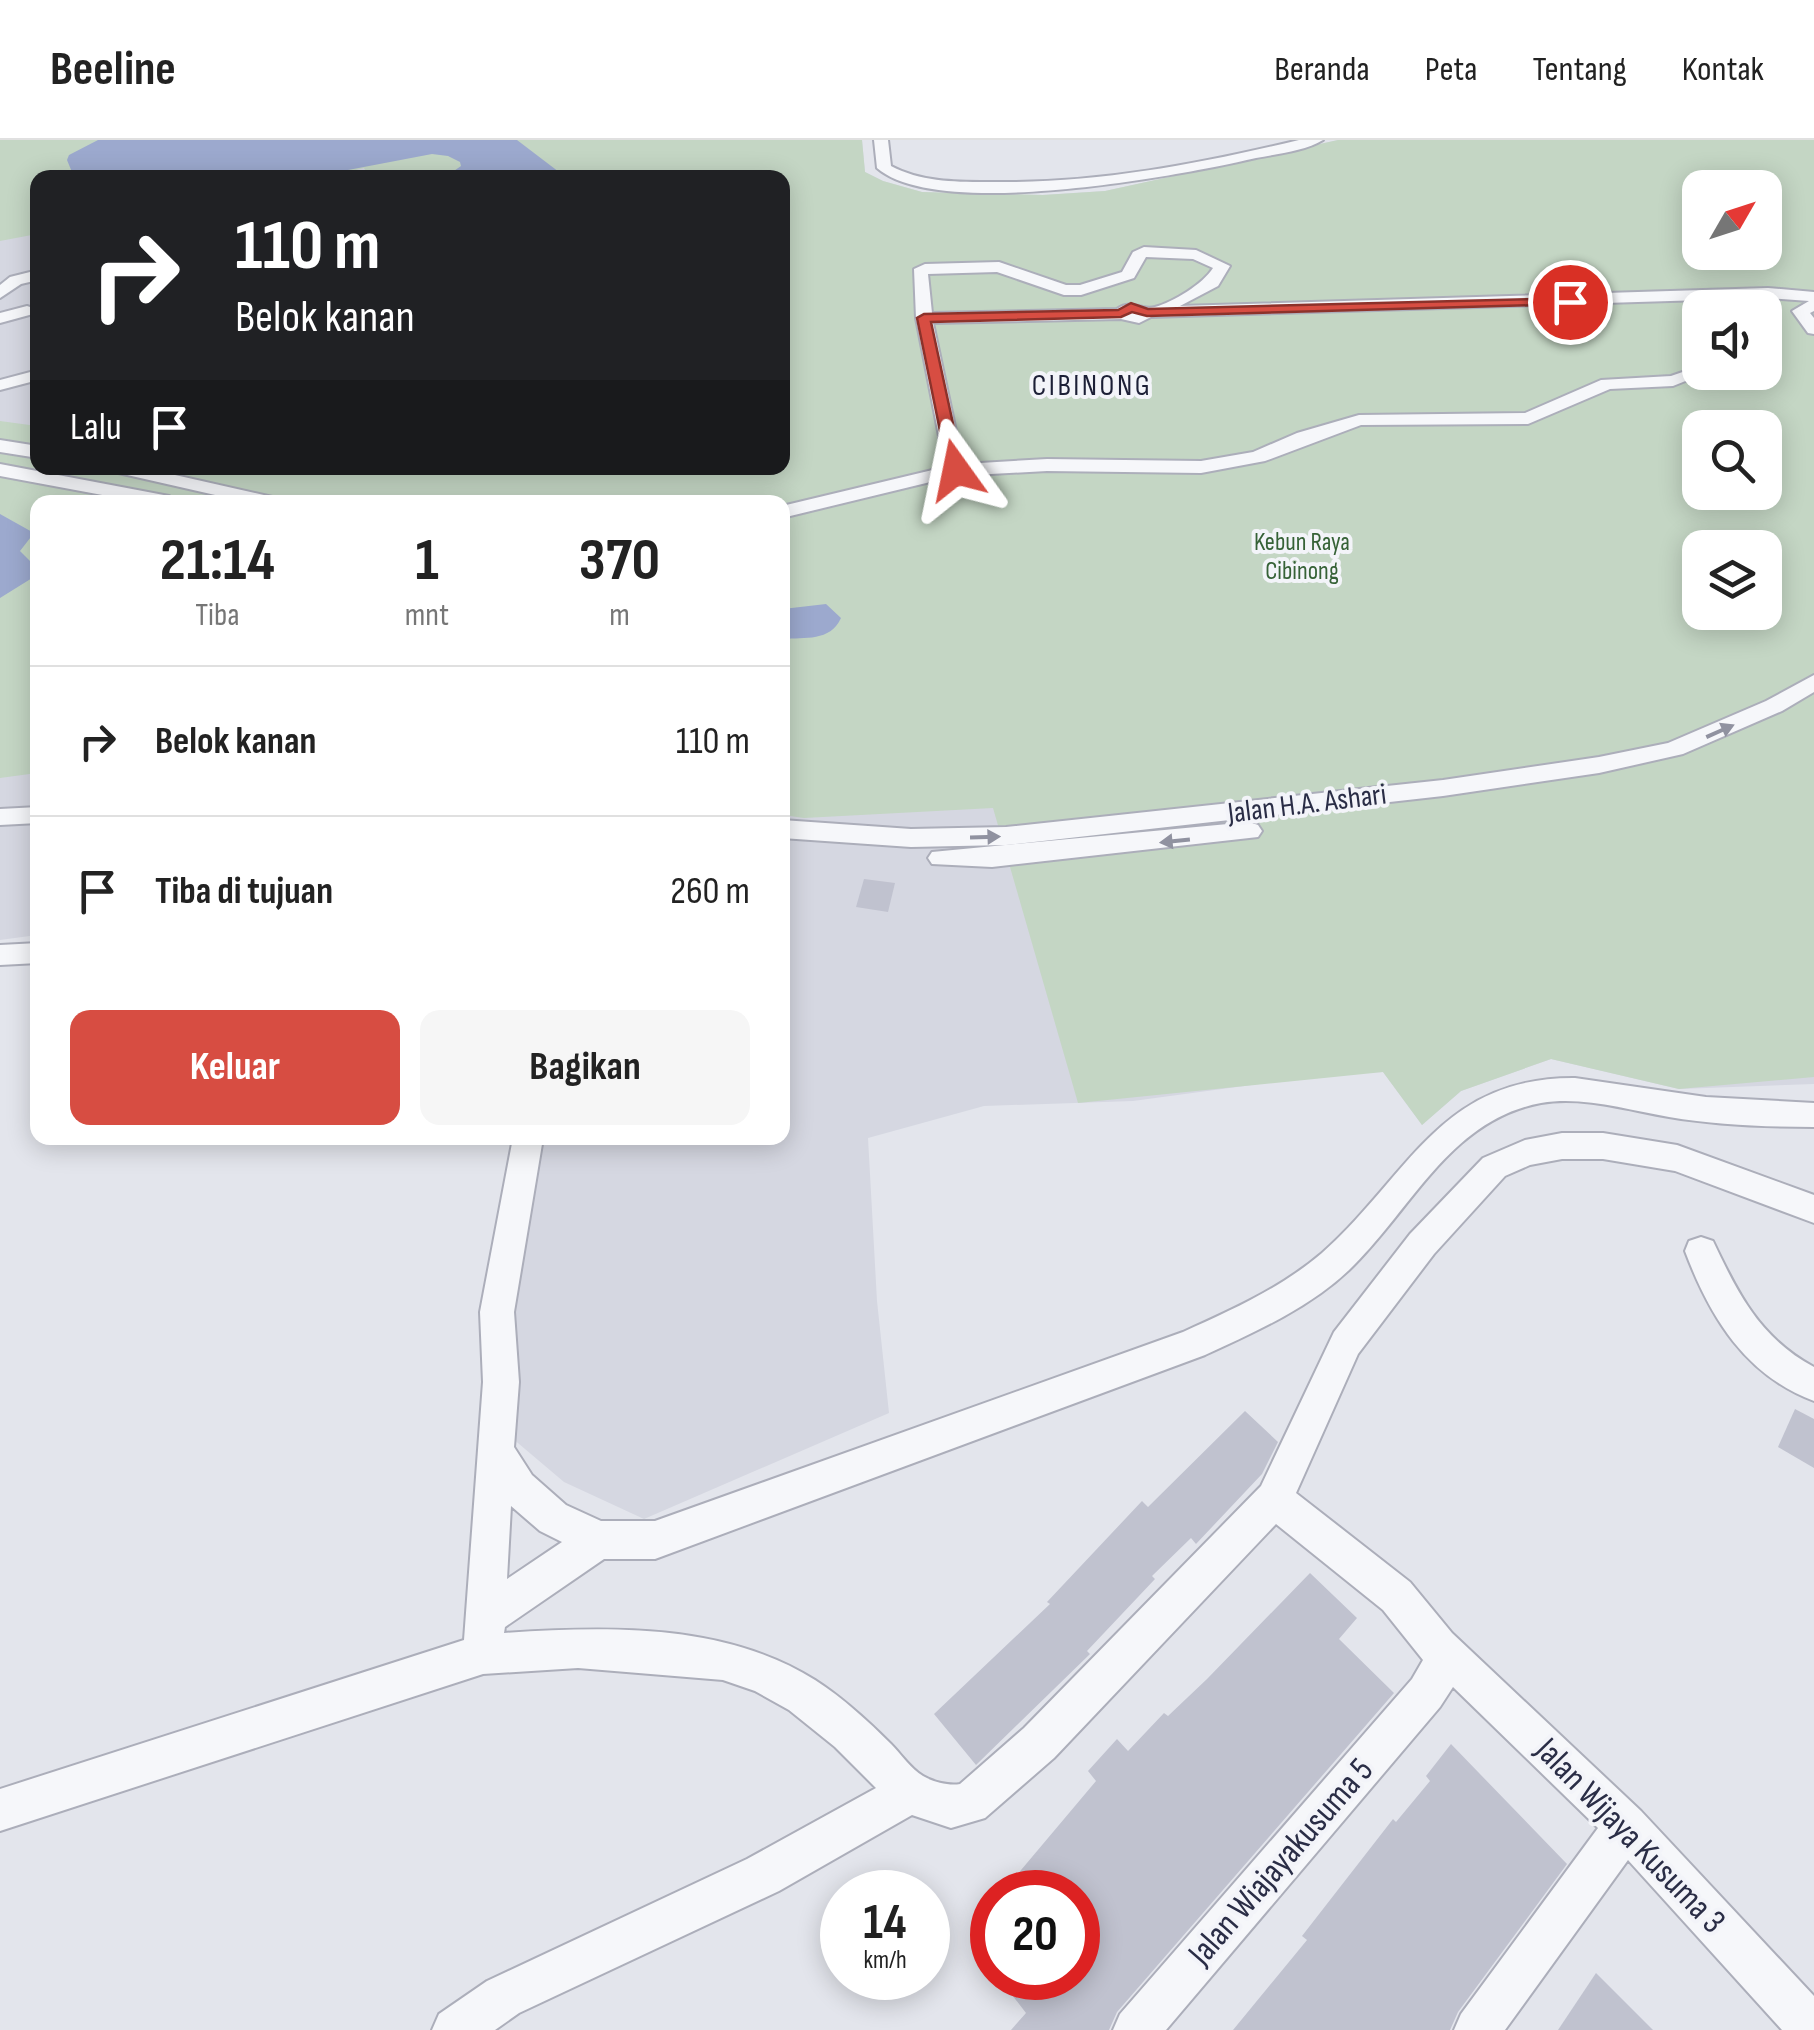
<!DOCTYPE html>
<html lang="id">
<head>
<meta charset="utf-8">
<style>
  :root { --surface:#fff; --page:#f6f6f6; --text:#222; --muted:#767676; --line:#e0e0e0; --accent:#d74d42 }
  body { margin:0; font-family:"Sofia Sans Condensed",sans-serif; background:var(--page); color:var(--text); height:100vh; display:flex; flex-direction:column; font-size:38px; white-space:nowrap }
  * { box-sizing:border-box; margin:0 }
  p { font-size:32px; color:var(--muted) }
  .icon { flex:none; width:55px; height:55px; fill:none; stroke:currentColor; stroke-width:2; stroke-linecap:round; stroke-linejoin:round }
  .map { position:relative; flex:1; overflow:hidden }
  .side { position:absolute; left:30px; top:355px; width:760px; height:650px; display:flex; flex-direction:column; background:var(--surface); border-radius:20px; box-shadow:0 5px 25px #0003 }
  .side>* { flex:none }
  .hud { position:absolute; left:30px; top:30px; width:760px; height:305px; border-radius:20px; box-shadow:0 5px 25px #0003; background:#202124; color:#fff; overflow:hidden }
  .needle { width:65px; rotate:51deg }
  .buttons { position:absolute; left:1682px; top:30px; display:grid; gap:20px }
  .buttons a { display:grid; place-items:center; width:100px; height:100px; border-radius:20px; background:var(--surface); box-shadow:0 5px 25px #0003; font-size:50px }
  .speed { position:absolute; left:820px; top:1730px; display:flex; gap:20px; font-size:50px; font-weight:700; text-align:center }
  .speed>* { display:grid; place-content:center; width:130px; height:130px; border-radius:50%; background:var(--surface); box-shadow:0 5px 25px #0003; line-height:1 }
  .speed small { font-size:25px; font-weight:400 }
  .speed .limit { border:15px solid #d22; background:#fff; color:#111 }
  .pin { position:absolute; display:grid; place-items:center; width:85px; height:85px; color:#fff; margin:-42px; border:5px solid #fff; border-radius:50%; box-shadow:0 2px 10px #0007 }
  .me { position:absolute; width:110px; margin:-55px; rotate:348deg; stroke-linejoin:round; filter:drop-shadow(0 0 8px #0008) }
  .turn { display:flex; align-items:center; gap:35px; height:210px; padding:0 40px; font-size:45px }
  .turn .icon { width:130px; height:130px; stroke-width:2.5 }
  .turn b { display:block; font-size:70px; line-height:85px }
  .then { display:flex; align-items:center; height:95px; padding:0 40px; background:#0003; gap:20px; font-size:38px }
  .eta { display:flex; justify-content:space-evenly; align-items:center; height:170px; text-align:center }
  .eta b { font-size:60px; font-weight:700; line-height:70px }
  .button { display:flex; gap:20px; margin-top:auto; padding:20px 40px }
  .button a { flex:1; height:115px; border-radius:20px; background:var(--accent); color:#fff; font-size:40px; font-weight:700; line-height:115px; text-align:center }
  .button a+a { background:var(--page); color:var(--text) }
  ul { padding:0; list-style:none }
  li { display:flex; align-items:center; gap:30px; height:150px; padding:0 40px; border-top:2px solid var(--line) }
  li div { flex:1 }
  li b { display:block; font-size:38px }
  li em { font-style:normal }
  header { display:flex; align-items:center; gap:60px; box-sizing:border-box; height:140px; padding:0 50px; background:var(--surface); border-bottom:2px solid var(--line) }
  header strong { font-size:48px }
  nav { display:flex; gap:55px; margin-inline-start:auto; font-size:35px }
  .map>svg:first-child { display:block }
  .built { fill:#d5d7e1; fill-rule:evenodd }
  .green { fill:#c4d6c4; fill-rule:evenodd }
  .water { fill:#9ca9ce }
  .building { fill:#c0c2cf }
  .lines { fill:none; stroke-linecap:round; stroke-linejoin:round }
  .minor-casing { stroke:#acaeba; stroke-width:4 }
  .minor { fill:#f6f7fa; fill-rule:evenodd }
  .oneway { fill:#9092a0 }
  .route { fill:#d74d42; stroke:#8c322b; stroke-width:2.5 }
  .labels { text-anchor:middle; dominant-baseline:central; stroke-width:8; stroke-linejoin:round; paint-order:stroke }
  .far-park-label { font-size:25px; fill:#366237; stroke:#f3f4f9 }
  .far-quarter-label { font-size:30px; letter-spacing:2.5px; fill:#1c1f36; stroke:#f3f4f9 }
  .street-label { font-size:30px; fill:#2a2d46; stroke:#f3f4f9 }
  .near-street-label { font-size:35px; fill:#2a2d46; stroke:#f3f4f9 }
</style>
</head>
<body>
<header>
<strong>Beeline</strong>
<nav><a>Beranda</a><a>Peta</a><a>Tentang</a><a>Kontak</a></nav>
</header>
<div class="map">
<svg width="1814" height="1890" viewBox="0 0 1814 1890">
  <rect width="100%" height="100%" fill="#e3e5ec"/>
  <!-- built -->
  <path class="built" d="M 0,0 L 862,0 L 865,32 L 883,41 L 922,52 L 1043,55 L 1105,51 L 1338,0 L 1814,0 L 1814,944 L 1679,949 L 1551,919 L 1461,951 L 1422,985 L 1383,932 L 1333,934 L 1133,961 L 984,966 L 868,998 L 877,1161 L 889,1273 L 644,1379 L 564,1342 L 512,1298 L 509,1146 L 544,998 L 782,998 L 782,362 L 38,362 L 37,795 L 0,800 ZM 38,38 L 782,38 L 782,328 L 38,328 ZM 1700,48 L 1765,48 L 1765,112 L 1700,112 ZM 1700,168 L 1765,168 L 1765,232 L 1700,232 ZM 1700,288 L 1765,288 L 1765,352 L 1700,352 ZM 1700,408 L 1765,408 L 1765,472 L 1700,472 Z"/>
  <!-- green -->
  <path class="green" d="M 0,0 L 862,0 L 865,32 L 883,41 L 922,52 L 1043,55 L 1105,51 L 1338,0 L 1814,0 L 1814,937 L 1679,949 L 1551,919 L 1461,951 L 1422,985 L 1383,932 L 1078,963 L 993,668 L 804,678 L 783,675 L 782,362 L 38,362 L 37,633 L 0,638 L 0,281 L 37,286 L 38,328 L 782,328 L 782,38 L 369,38 L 364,28 L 322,38 L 38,38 L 37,94 L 0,101 ZM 1700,48 L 1765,48 L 1765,112 L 1700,112 ZM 1700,168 L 1765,168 L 1765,232 L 1700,232 ZM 1700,288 L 1765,288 L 1765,352 L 1700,352 ZM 1700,408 L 1765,408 L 1765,472 L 1700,472 Z"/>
  <!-- water -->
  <g class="water">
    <polygon points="98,0 517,0 559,32 458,36 451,33 461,26 460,22 448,16 432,14 306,38 74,37 67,20 69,15"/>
    <polygon points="0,374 34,393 20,411 38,429 37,435 0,458"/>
    <path d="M 826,464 L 841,478 C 830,502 805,497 783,499 L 783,469 Z"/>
  </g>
  <!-- building -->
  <g class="building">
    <polygon points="864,739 895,743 888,772 856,767"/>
    <polygon points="1795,1269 1814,1279 1814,1328 1778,1307"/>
    <polygon points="1245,1271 1278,1302 1262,1334 1196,1404 1191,1398 1152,1436 1155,1439 1087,1511 1090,1514 976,1625 934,1574 1050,1464 1047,1462 1142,1361 1148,1367"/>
    <polygon points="1310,1433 1357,1478 1339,1499 1394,1553 1117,1872 1109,1890 1011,1890 1026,1873 999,1838 1078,1838 1078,1752 1029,1752 1016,1736 1096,1641 1088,1631 1117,1599 1128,1611 1164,1573 1168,1576 1207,1539"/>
    <polygon points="1451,1604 1567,1724 1458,1872 1450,1890 1233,1890 1307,1800 1302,1796 1393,1679 1396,1682 1430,1641 1426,1636"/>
    <polygon points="1596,1833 1653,1890 1558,1890"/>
  </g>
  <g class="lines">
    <!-- minor casing -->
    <g class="minor-casing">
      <g id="minor">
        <path d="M 874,0 L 888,0 L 891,26 C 923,43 960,42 996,42 C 1099,43 1199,24 1299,0 L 1323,0 C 1305,11 1277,14 1256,18 C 1179,36 938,81 877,28 Z"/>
        <path d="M 1144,107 L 1196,110 L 1230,126 L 1218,146 L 1180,166 L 1768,148 L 1814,152 L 1814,171 L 1810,173 L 1814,178 L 1814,194 L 1808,193 L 1792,171 L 1809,161 L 1768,158 L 1151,177 L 1139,183 L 1121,179 L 933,183 L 963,324 L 1047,319 L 1201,321 L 1253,312 L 1297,293 L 1359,275 L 1525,273 L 1601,240 L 1671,236 L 1700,226 L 1700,232 L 1708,232 L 1673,246 L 1610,249 L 1528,284 L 1361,285 L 1265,321 L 1201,333 L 1047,331 L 955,336 L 782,378 L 782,366 L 945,327 L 916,178 L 914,129 L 925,124 L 999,122 L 1066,145 L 1080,145 L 1122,132 L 1133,112 ZM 1146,117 L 1193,119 L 1213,128 C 1203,144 1173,162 1155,167 C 1139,171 1133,158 1117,169 L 932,173 L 928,134 L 997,132 L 1064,155 L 1081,155 L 1134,138 Z"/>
        <polygon points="38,130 38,140 21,144 0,158 0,145 10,137"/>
        <polygon points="27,166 33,168 33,174 0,183 0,173"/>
        <polygon points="38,230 38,240 0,250 0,240"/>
        <polygon points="0,300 38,306 38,318 0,312"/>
        <polygon points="0,324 169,356 179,362 140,362 0,336"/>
        <polygon points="111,328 144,328 277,358 280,362 246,362 114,332"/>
        <polygon points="1814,535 1814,552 1782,571 1683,614 1599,633 1443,656 1006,705 911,707 782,698 782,680 911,689 1006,687 1443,640 1599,617 1668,603 1766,561"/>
        <polygon points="38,667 38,683 0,685 0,669"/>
        <polygon points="1249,682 1258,685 1262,691 1258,697 992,727 932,724 928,718 932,712"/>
        <polygon points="38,803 38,823 0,825 0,805"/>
        <path d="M 1575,938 L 1706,957 L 1814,963 L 1814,987 C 1766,987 1717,985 1669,977 C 1627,970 1584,956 1541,963 C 1449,980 1411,1071 1349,1130 C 1309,1168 1255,1192 1205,1215 L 655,1419 L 604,1419 L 505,1487 L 504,1493 C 608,1486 725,1483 815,1540 C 843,1558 868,1581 891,1604 C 901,1614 911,1629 923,1636 C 933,1642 949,1646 960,1644 L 1024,1588 L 1261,1346 L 1334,1192 L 1410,1094 L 1483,1018 L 1525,1000 L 1562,993 L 1603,993 L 1677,1005 L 1814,1055 L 1814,1083 L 1675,1031 L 1603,1019 L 1562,1019 L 1530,1025 L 1505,1036 L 1434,1114 L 1358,1214 L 1296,1353 L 1410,1442 L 1452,1493 L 1641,1671 L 1814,1856 L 1814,1890 L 1782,1890 L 1628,1720 L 1505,1890 L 1454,1890 L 1461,1874 L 1598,1688 L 1453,1547 L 1440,1567 L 1166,1890 L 1113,1890 L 1120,1874 L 1412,1539 L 1423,1520 L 1383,1470 L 1276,1384 L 1054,1618 L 985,1678 L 951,1688 L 912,1675 L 779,1751 L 519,1873 L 495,1890 L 432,1890 L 439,1874 L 487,1841 L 747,1719 L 876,1648 L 835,1607 L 789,1570 L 755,1551 L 723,1540 L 578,1528 L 483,1534 L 0,1691 L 0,1649 L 464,1500 L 483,1242 L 480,1172 L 513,998 L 543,998 L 514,1172 L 519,1242 L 514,1307 L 532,1335 L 566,1365 L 601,1381 L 655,1381 L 1183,1192 C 1232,1170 1281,1148 1322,1113 C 1409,1036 1440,937 1575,938 ZM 511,1366 L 540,1391 L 562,1402 L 507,1439 Z"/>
        <path d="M 1701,1097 L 1713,1101 C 1738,1154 1760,1198 1814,1227 L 1814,1261 C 1745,1235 1710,1177 1685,1111 L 1689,1101 Z"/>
      </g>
    </g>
    <!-- minor -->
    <use href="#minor" class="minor"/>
  </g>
  <!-- one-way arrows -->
  <defs><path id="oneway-solid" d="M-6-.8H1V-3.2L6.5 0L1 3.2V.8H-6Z" transform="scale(2.5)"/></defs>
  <g class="oneway">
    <use href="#oneway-solid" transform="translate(1720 591) rotate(-24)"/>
    <use href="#oneway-solid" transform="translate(985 697) rotate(-2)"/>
    <use href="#oneway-solid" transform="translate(1175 701) rotate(174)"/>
  </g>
  <!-- route -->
  <polygon class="route" points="1570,158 1574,164 1147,176 1132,172 1121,177 931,182 963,330 956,335 948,330 917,178 924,174 1118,170 1131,163 1148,169"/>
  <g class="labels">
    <!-- far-park labels -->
    <g class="far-park-label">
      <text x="1302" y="402">Kebun Raya<tspan x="1302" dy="29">Cibinong</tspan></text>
    </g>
    <!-- far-quarter labels -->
    <g class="far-quarter-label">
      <text x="1092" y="246">CIBINONG</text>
    </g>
    <!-- street labels -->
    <g class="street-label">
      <text transform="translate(1307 664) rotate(-7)">Jalan H.A. Ashari</text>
    </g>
    <!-- near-street labels -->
    <g class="near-street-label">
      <text transform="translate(1630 1696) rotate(46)">Jalan Wijaya Kusuma 3</text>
      <text transform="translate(1281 1722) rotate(-49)">Jalan Wiajayakusuma 5</text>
    </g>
  </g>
</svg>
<div class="buttons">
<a><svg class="needle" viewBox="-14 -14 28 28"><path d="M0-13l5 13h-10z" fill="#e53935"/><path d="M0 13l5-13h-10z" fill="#767676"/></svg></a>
<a><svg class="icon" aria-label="sound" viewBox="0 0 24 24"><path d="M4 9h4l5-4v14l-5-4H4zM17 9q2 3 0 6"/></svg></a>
<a><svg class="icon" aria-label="search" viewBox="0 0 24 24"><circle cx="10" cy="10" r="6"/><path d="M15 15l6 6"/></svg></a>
<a><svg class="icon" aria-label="layers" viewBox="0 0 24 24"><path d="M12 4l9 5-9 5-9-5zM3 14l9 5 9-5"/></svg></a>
</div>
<div class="speed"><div>14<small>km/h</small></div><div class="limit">20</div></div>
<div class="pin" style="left:1570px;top:162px;background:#d93025"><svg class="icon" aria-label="arrive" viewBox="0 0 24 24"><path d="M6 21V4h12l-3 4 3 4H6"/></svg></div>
<svg class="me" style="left:956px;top:330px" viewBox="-20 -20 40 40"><path d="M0-17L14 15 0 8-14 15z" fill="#d74d42" stroke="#fff" stroke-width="4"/></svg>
<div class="hud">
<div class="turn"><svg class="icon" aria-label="right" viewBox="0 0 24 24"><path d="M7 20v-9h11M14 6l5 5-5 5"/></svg><div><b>110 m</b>Belok kanan</div></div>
<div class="then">Lalu<svg class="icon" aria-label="arrive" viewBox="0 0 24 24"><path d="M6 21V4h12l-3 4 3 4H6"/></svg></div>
</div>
<section class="side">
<div class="eta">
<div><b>21:14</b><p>Tiba</p></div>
<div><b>1</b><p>mnt</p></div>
<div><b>370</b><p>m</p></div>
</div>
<ul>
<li><svg class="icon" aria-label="right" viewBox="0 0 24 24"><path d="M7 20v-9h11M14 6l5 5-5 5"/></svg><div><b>Belok kanan</b></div><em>110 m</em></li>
<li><svg class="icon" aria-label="arrive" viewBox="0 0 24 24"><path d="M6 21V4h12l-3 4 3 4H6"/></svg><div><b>Tiba di tujuan</b></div><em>260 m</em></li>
</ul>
<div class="button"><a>Keluar</a><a>Bagikan</a></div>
</section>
</div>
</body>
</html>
